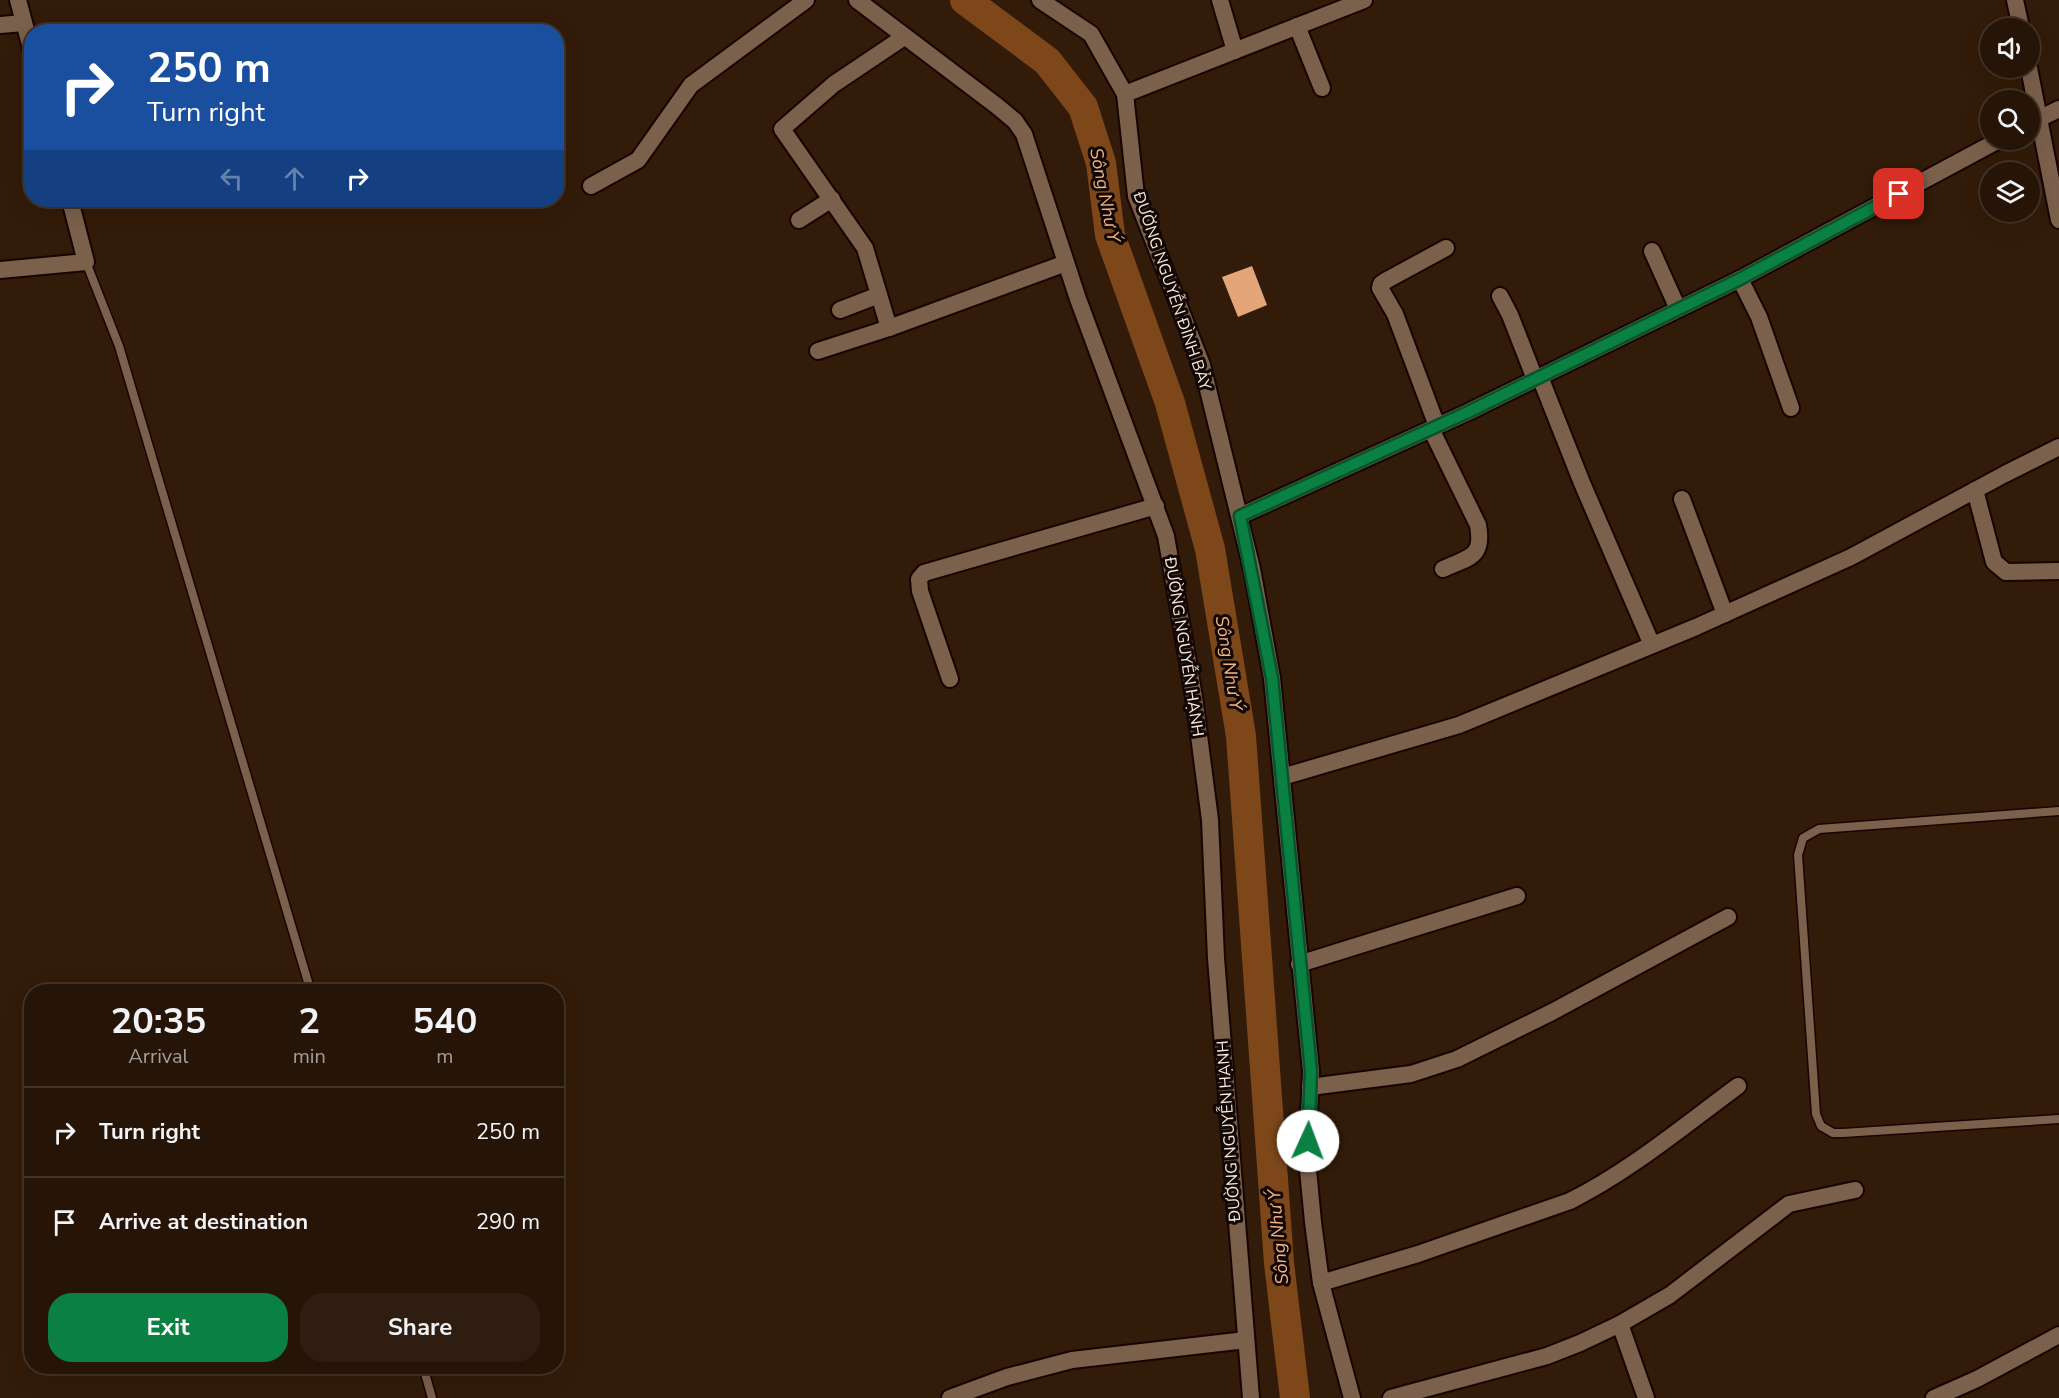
<!DOCTYPE html>
<html lang="en">
<head>
<meta charset="utf-8">
<style>
  :root { --surface:#261406; --page:#2e1d10; --text:#f1f3f6; --muted:#a49e9b; --line:#423328; --accent:#0b8043 }
  body { margin:0; font-family:"Nunito Sans",sans-serif; background:var(--page); color:var(--text); height:100vh; display:flex; flex-direction:column; font-size:22px; white-space:nowrap }
  * { box-sizing:border-box; margin:0 }
  p { font-size:20px; color:var(--muted) }
  .icon { flex:none; width:33px; height:33px; fill:none; stroke:currentColor; stroke-width:2; stroke-linecap:round; stroke-linejoin:round }
  .map { position:relative; flex:1; overflow:hidden }
  .drawer { position:absolute; left:24px; top:984px; width:540px; height:390px; display:flex; flex-direction:column; background:var(--surface); border-radius:24px; box-shadow:0 6px 24px #0002,0 0 0 2px var(--line) }
  .drawer>* { flex:none }
  .banner { position:absolute; left:24px; top:24px; width:540px; height:183px; border-radius:24px; box-shadow:0 6px 24px #0002,0 0 0 2px var(--line); background:#1a4fa0; color:#fff; overflow:hidden }
  .tools { position:absolute; left:1980px; top:18px; display:grid; gap:12px }
  .tools a { display:grid; place-items:center; width:60px; height:60px; border-radius:50%; background:var(--surface); box-shadow:0 6px 24px #0002,0 0 0 2px var(--line); font-size:30px }
  .pin { position:absolute; display:grid; place-items:center; width:51px; height:51px; color:#fff; margin:-26px; border-radius:12px; box-shadow:0 3px 9px #0006 }
  .me { position:absolute; width:66px; margin:-33px; rotate:2deg; stroke-linejoin:round; filter:drop-shadow(0 0 4px #0008) }
  .turn { display:flex; align-items:center; gap:21px; height:126px; padding:0 24px; font-size:27px }
  .turn .icon { width:78px; height:78px; stroke-width:2.5 }
  .turn b { display:block; font-size:42px; line-height:51px }
  .lanes { display:flex; align-items:center; height:57px; padding:0 24px; background:#0003; justify-content:center; gap:30px; direction:ltr }
  .lanes .off { opacity:.35 }
  .eta { display:flex; justify-content:space-evenly; align-items:center; height:102px; text-align:center }
  .eta b { font-size:36px; font-weight:700; line-height:42px }
  .cta { display:flex; gap:12px; margin-top:auto; padding:12px 24px }
  .cta a { flex:1; height:69px; border-radius:24px; background:var(--accent); color:#fff; font-size:24px; font-weight:700; line-height:69px; text-align:center }
  .cta a+a { background:var(--page); color:var(--text) }
  ul { padding:0; list-style:none }
  li { display:flex; align-items:center; gap:18px; height:90px; padding:0 24px; border-top:2px solid var(--line) }
  li div { flex:1 }
  li b { display:block; font-size:22px }
  li em { font-style:normal }
  .map>svg:first-child { display:block }
  .lines { fill:none; stroke-linecap:round; stroke-linejoin:round }
  .river { stroke:#7e471a; stroke-width:30 }
  .building { fill:#e4a679 }
  .service-casing { stroke:#180500; stroke-width:11 }
  .minor-casing { stroke:#180500; stroke-width:20 }
  .service { stroke:#7b604c; stroke-width:8 }
  .minor { stroke:#7b604c; stroke-width:16 }
  .route-casing { stroke:#07532c; stroke-width:15 }
  .route { stroke:#0b8043; stroke-width:10 }
  .labels { text-anchor:middle; dominant-baseline:central; stroke-width:6; stroke-linejoin:round; paint-order:stroke }
  .street-label { font-size:16px; fill:#f9e9de; stroke:#120803 }
  .water-label { font-size:18px; font-style:italic; fill:#f5b383; stroke:#120803 }
</style>
</head>
<body>
<div class="map">
<svg width="2059" height="1398" viewBox="0 0 2059 1398">
  <rect width="100%" height="100%" fill="#321b08"/>
  <g class="lines">
    <!-- river -->
    <polyline class="river" points="965,0 1047,61 1083,107 1101,163 1110,235 1170,403 1210,549 1241,736 1279,1263 1295,1398"/>
  </g>
  <!-- building -->
  <polygon class="building" points="1252,266 1267,305 1238,317 1222,277"/>
  <g class="lines">
    <!-- service casing -->
    <g class="service-casing">
      <g id="service">
        <polyline points="86,262 119,346 311,992"/>
        <polyline points="2059,811 1819,829 1803,838 1798,855 1816,1114 1821,1126 1833,1133 1843,1133 2059,1119"/>
        <polyline points="423,1366 432,1398"/>
      </g>
    </g>
    <!-- minor casing -->
    <g class="minor-casing">
      <g id="minor">
        <polyline points="18,0 32,52"/>
        <polyline points="857,0 997,106 1015,121 1024,134 1078,299 1166,536 1194,697 1210,820 1216,958 1251,1398"/>
        <polyline points="1040,0 1091,34 1125,94 1136,196 1202,365 1252,569 1272,678 1311,1071 1307,1159 1313,1222 1321,1283 1352,1398"/>
        <polyline points="1220,0 1235,51"/>
        <polyline points="2015,0 2021,28"/>
        <polyline points="0,25 24,23"/>
        <polyline points="1297,26 1322,88"/>
        <polyline points="904,37 834,84 782,129 865,248 889,328 1066,263"/>
        <polyline points="2029,68 2059,220"/>
        <polyline points="1125,94 1364,0"/>
        <polyline points="2030,123 2059,109"/>
        <polyline points="591,186 638,160 691,85 806,0"/>
        <polyline points="799,220 832,199"/>
        <polyline points="1652,251 1678,309"/>
        <polyline points="0,270 86,262 70,200"/>
        <polyline points="1740,279 1759,317 1791,408"/>
        <polyline points="1500,296 1510,315 1535,379"/>
        <polyline points="840,310 879,295"/>
        <polyline points="818,351 889,328"/>
        <polyline points="1540,377 1582,483 1652,645"/>
        <polyline points="1437,426 1395,314 1380,288 1381,284 1387,280 1446,248"/>
        <path d="M 1431,429 L 1478,525 C 1484,558 1469,557 1443,569"/>
        <polyline points="1975,490 1994,562 2006,572 2059,571"/>
        <polyline points="1682,499 1725,614"/>
        <polyline points="1240,516 1466,413 1740,279 1999,140"/>
        <polyline points="950,679 920,591 919,579 924,573 1156,506"/>
        <polyline points="1282,777 1459,725 1696,627 1851,557 2005,474 2059,447"/>
        <polyline points="1299,964 1517,896"/>
        <polyline points="1310,1087 1411,1074 1457,1059 1552,1012 1728,917"/>
        <path d="M 1321,1283 L 1418,1254 L 1570,1201 C 1630,1171 1685,1125 1738,1086"/>
        <polyline points="1620,1324 1646,1398"/>
        <polyline points="950,1398 1007,1377 1072,1360 1246,1340"/>
        <polyline points="1391,1398 1547,1356 1580,1343 1620,1324 1670,1295 1789,1204 1855,1190"/>
        <polyline points="1934,1398 1977,1379 2059,1335"/>
      </g>
    </g>
    <!-- service -->
    <use href="#service" class="service"/>
    <!-- minor -->
    <use href="#minor" class="minor"/>
  </g>
  <g class="lines">
    <!-- route casing -->
    <g class="route-casing">
      <polyline id="route" points="1308,1141 1311,1071 1272,678 1240,516 1466,413 1740,279 1899,194"/>
    </g>
    <!-- route -->
    <use href="#route" class="route"/>
  </g>
  <g class="labels">
    <!-- street labels -->
    <g class="street-label">
      <text transform="translate(1172 291) rotate(71)">ĐƯỜNG NGUYỄN ĐÌNH BẢY</text>
      <text transform="translate(1184 647) rotate(81)">ĐƯỜNG NGUYỄN HẠNH</text>
      <text transform="translate(1229 1131) rotate(-94)">ĐƯỜNG NGUYỄN HẠNH</text>
    </g>
    <!-- water labels -->
    <g class="water-label">
      <text transform="translate(1105 195) rotate(79)">Sông Như Ý</text>
      <text transform="translate(1229 663) rotate(81)">Sông Như Ý</text>
      <text transform="translate(1278 1237) rotate(-95)">Sông Như Ý</text>
    </g>
  </g>
</svg>
<div class="tools">
<a><svg class="icon" aria-label="sound" viewBox="0 0 24 24"><path d="M4 9h4l5-4v14l-5-4H4zM17 9q2 3 0 6"/></svg></a>
<a><svg class="icon" aria-label="search" viewBox="0 0 24 24"><circle cx="10" cy="10" r="6"/><path d="M15 15l6 6"/></svg></a>
<a><svg class="icon" aria-label="layers" viewBox="0 0 24 24"><path d="M12 4l9 5-9 5-9-5zM3 14l9 5 9-5"/></svg></a>
</div>
<div class="pin" style="left:1899px;top:194px;background:#d93025"><svg class="icon" aria-label="arrive" viewBox="0 0 24 24"><path d="M6 21V4h12l-3 4 3 4H6"/></svg></div>
<svg class="me" style="left:1308px;top:1141px" viewBox="-20 -20 40 40"><circle r="19" fill="#fff"/><path d="M0-13L10 11 0 6-10 11z" fill="#0b8043"/></svg>
<div class="banner">
<div class="turn"><svg class="icon" aria-label="right" viewBox="0 0 24 24"><path d="M7 20v-9h11M14 6l5 5-5 5"/></svg><div><b>250 m</b>Turn right</div></div>
<div class="lanes"><svg class="icon off" aria-label="left" viewBox="0 0 24 24"><path d="M17 20v-9H6M10 6l-5 5 5 5"/></svg><svg class="icon off" aria-label="ahead" viewBox="0 0 24 24"><path d="M12 20V5M6 11l6-6 6 6"/></svg><svg class="icon" aria-label="right" viewBox="0 0 24 24"><path d="M7 20v-9h11M14 6l5 5-5 5"/></svg></div>
</div>
<section class="drawer">
<div class="eta">
<div><b>20:35</b><p>Arrival</p></div>
<div><b>2</b><p>min</p></div>
<div><b>540</b><p>m</p></div>
</div>
<ul>
<li><svg class="icon" aria-label="right" viewBox="0 0 24 24"><path d="M7 20v-9h11M14 6l5 5-5 5"/></svg><div><b>Turn right</b></div><em>250 m</em></li>
<li><svg class="icon" aria-label="arrive" viewBox="0 0 24 24"><path d="M6 21V4h12l-3 4 3 4H6"/></svg><div><b>Arrive at destination</b></div><em>290 m</em></li>
</ul>
<div class="cta"><a>Exit</a><a>Share</a></div>
</section>
</div>
</body>
</html>
